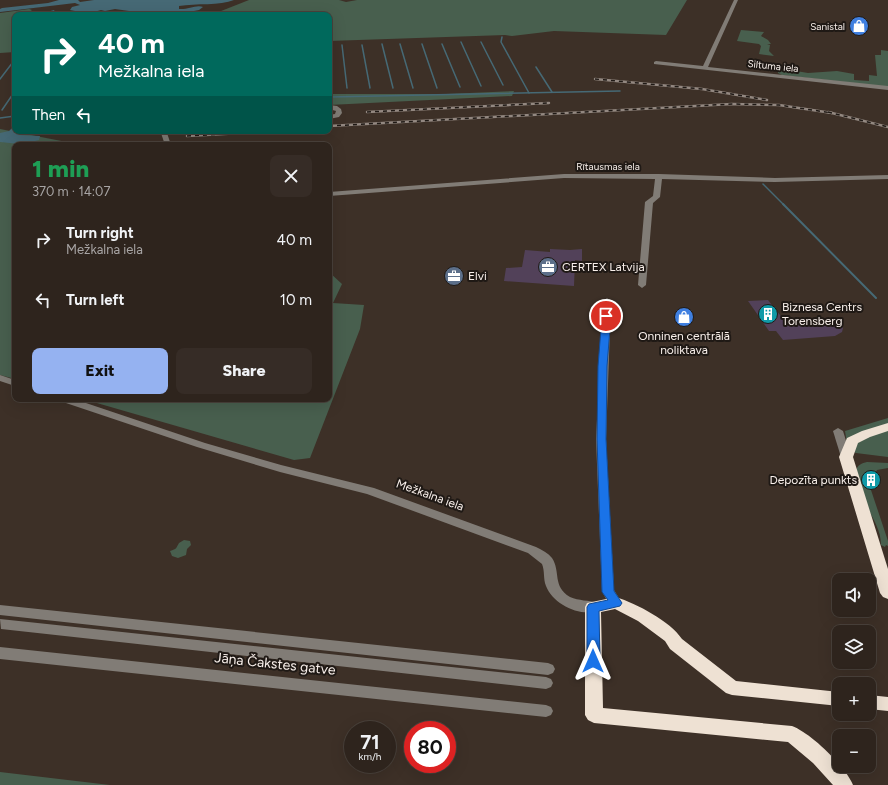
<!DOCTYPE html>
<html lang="en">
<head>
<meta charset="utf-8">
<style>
  :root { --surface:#2e241d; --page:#362c26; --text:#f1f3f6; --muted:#a7a4a4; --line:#49413b; --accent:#95b2f1 }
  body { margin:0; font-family:Figtree,sans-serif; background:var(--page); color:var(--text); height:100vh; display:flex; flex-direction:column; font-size:15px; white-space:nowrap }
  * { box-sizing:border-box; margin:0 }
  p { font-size:13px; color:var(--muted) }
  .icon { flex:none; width:22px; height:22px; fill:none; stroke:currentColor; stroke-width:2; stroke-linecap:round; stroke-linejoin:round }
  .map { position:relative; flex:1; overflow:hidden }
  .panel { position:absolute; left:12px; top:142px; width:320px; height:260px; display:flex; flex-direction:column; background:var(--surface); border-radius:8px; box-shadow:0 4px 16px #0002,0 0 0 1px var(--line) }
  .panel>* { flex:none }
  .hud { position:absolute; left:12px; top:12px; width:320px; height:122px; border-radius:8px; box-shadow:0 4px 16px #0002,0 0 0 1px var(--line); background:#00695c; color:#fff; overflow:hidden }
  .fabs { position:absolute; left:832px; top:573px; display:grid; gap:8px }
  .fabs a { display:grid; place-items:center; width:44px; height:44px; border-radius:8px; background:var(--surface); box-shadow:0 4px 16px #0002,0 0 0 1px var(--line); font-size:20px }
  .speed { position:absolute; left:344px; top:721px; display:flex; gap:8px; font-size:20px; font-weight:700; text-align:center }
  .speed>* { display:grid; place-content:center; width:52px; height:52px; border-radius:50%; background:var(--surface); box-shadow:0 4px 16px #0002,0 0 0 1px var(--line); line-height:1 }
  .speed small { font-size:10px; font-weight:400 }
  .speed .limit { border:6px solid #d22; background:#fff; color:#111 }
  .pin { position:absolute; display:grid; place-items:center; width:34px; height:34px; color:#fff; margin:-17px; border:2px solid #fff; border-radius:50%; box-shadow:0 1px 4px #0007 }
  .me { position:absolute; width:44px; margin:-22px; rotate:0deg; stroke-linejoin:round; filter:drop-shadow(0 0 3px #0008) }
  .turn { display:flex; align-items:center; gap:14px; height:84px; padding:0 20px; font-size:18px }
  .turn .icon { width:52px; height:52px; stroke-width:2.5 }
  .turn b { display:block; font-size:28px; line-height:34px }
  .then { display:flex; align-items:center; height:38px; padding:0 20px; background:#0003; gap:8px; font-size:15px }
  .round { display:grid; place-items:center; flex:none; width:42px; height:42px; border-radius:8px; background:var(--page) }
  .overview { display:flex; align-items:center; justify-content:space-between; height:68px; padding:0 20px }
  h1 { font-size:24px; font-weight:800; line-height:30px; color:#1e9e55 }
  .primary-button { display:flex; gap:8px; margin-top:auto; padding:8px 20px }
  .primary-button a { flex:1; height:46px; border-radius:8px; background:var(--accent); color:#111; font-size:16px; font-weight:800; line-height:46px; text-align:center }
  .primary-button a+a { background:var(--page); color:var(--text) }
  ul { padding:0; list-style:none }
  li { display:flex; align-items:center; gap:12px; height:60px; padding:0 20px }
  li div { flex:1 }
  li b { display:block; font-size:15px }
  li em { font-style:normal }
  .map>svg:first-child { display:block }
  .green { fill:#485f4e }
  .water { fill:#466975 }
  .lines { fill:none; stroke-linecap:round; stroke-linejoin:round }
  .stream-far1 { stroke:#466975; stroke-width:1.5 }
  .stream { stroke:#466975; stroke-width:2 }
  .building { fill:#524159 }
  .minor { fill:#817c76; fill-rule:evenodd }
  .highway { fill:#eee1d3; fill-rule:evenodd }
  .rail-casing { stroke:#938881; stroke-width:2.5 }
  .rail { stroke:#1f1915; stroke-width:1.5; stroke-dasharray:4; stroke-linecap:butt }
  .route { fill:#1a73e8; stroke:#114b97 }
  .labels { text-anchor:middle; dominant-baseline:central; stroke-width:4; stroke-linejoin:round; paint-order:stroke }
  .far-poi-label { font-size:10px; fill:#f9f0eb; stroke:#1f1915; text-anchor:end }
  .far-street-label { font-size:10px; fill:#f9f0eb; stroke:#1f1915 }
  .poi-label { font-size:12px; fill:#f9f0eb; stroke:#1f1915; text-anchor:start }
  .street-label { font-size:12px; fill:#f9f0eb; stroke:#1f1915 }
  .near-street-label { font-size:14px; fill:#f9f0eb; stroke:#1f1915 }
</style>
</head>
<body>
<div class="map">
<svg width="888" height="785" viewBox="0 0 888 785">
  <rect width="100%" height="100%" fill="#3d3027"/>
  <!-- green -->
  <g class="green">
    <polygon points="249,0 339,0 346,2 357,0 687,0 666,35 554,31 512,36 505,35 329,41 329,15 216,15 216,13"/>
    <polygon points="29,9 32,10 26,15 15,15 15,52 0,53 0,13"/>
    <polygon points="741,30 764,32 761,36 768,40 771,44 767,44 770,45 769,51 774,56 759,54 761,46 759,44 737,41"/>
    <polygon points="881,50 888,51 888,87 782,75 778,73 778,68 808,73 837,71 854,74 854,80 869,81 869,75 877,76 875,55 881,55"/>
    <polygon points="514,91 512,96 329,105 329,94 446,94"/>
    <polygon points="0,129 82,145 15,145 15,379 0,375"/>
    <polygon points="329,272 342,284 333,303 364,305 360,329 310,458 294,460 83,399 329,399"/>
    <path d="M 888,418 L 888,457 L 856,453 C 846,449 847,441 845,431 Z"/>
    <path d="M 867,462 L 888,463 L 888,468 L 877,470 L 874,475 L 866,475 L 888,541 L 888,546 L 886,545 L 885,547 L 881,545 C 881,529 872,518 866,504 C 862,493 859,482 856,471 C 857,465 862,463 867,462 Z"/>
    <path d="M 184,540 L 190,541 L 191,545 L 187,549 L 186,555 L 178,558 L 172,556 L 170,551 C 177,549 176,548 179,543 Z"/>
    <polygon points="0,772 110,785 0,785"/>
  </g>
  <!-- water -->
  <g class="water">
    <path d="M 59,0 L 78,0 L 80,2 L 94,0 L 234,0 C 220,6 196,3 179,6 L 179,9 C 187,10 197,4 203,7 L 199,10 L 189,12 L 194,14 L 129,15 L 132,13 L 126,13 L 129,11 L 115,9 L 105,11 L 101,10 L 94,12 L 105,15 L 37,15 L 54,10 L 55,12 C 61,12 68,15 75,11 L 70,10 L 72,7 L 80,5 L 75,3 L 0,12 L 0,9 L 2,8 L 48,3 Z"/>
    <polygon points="15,125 15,131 53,131 59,133 35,135 35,133 23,132 18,135 40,136 39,140 31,142 29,145 0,142 0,133 9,131"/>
  </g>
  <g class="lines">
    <!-- stream-far1 -->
    <g class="stream-far1">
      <polyline points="502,37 501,42 529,93"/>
      <polyline points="461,42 481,86"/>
      <polyline points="481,42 503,85"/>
      <polyline points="382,44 393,88"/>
      <polyline points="400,44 413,88"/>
      <polyline points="422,44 437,88"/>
      <polyline points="442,44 460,87"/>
      <polyline points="342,45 347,88"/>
      <polyline points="362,45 370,88"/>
      <polyline points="536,67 552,92"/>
      <polyline points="0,79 13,62"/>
      <polyline points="329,97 620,91"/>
      <polyline points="2,110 15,91"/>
      <polyline points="0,118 15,116"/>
      <polyline points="763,184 784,205"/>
    </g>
    <!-- stream -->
    <polyline class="stream" points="783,204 876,298"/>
  </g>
  <!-- building -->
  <g class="building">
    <polygon points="550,249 570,250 582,249 582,261 575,260 574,286 504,281 506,268 522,267 525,250 550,252"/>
    <polygon points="768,300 788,325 816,322 818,325 841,323 843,328 842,332 835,336 783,340 776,331 769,331 748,301"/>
  </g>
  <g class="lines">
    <!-- minor -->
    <g class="minor">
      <polygon points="734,0 738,0 708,67 888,86 888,90 654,64 654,62 656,61 703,66"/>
      <polygon points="329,105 337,106 341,109 342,113 339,117 329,119 329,115 335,114 336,111 329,109"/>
      <polygon points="162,131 168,131 167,133 171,145 165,145 161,133"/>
      <polygon points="564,174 659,174 775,178 888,175 888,179 775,182 662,179 660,197 653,203 646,285 642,288 638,285 645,202 653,196 655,179 564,178 329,196 329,192"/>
      <path d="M 607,298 L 611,301 L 606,439 L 614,590 L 622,603 L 621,607 C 610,610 606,599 602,591 L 596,439 L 603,301 Z"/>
      <polygon points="0,375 15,380 15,386 0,381"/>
      <path d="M 59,399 L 74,399 L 205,443 L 281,465 L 374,488 L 536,547 C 542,550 548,553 552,558 C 561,572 552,586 570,597 C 579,601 588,600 598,603 L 600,607 L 598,611 C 579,617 553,604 546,586 C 543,579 545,571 542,564 L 528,553 L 367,494 L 280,472 L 197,447 L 60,401 Z"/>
      <polygon points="838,428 843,431 851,457 850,460 842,460 841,457 833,431"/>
      <polygon points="0,605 548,663 553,665 555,669 553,673 548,675 0,615"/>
      <polygon points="0,619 546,677 551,679 553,683 551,687 546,689 1,629"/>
      <polygon points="0,647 546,705 551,707 553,711 551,715 546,717 0,659"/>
    </g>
    <!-- highway -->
    <g class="highway">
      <polygon points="888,423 888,431 870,437 858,443 853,457 888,569 888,599 883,597 880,593 839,457 847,438 862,431"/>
      <path d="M 616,597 C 637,604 670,621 682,639 L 736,681 L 839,692 L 839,706 L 732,695 L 726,693 L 670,649 L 665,641 L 638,621 L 615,609 L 601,612 L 603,708 L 792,726 C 811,733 846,767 853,785 L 833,785 L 813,763 L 788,742 L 594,723 L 588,720 L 585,715 L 585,607 L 587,603 Z"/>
      <polygon points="869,695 888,697 888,711 869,709"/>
    </g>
    <!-- rail casing -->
    <g class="rail-casing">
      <g id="rail">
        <polyline points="595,79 702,89 767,100"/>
        <polyline points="367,112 549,103"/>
        <polyline points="828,112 888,127"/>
        <polyline points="329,126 732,104 779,105 832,113"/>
        <polyline points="187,136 280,131"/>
        <polyline points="202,144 221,143"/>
      </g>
    </g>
    <!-- rail -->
    <use href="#rail" class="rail"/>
  </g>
  <!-- route -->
  <polygon class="route" points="606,313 611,316 607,366 606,439 614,591 622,603 620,606 599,611 600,661 598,665 593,666 589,665 587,661 587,607 589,604 608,600 602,592 597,439 598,366 602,316"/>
  <!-- icons -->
  <defs>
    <g id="shop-disc" transform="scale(1)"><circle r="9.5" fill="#3f7fe0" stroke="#1f1915"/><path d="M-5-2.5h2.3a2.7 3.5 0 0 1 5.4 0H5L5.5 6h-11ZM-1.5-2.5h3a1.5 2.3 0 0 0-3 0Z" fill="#fff"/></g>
    <g id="office-disc" transform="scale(1)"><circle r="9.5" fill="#5c6f8a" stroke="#1f1915"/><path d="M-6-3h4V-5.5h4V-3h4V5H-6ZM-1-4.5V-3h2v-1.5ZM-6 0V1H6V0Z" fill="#fff"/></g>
    <g id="building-disc" transform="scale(1)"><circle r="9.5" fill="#0f9aa8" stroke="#1f1915"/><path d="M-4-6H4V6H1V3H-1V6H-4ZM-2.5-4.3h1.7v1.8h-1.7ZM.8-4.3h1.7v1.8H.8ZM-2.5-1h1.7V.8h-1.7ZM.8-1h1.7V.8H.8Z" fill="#fff"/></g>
  </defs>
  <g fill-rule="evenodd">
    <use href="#shop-disc" x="859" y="26"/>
    <use href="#office-disc" x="548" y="267"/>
    <use href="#office-disc" x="454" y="276"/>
    <use href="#building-disc" x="768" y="314"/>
    <use href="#shop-disc" x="684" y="317"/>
    <use href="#building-disc" x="871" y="480"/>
  </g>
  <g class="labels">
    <!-- far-poi labels -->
    <g class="far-poi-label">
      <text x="845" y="26">Sanistal</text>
    </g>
    <!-- far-street labels -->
    <g class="far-street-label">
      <text transform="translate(773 66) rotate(6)">Siltuma iela</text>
      <text x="608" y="166">Rītausmas iela</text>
    </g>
    <!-- poi labels -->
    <g class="poi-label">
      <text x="562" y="267">CERTEX Latvija</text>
      <text x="468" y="276">Elvi</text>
      <text x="782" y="307">Biznesa Centrs<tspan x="782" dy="14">Torensberg</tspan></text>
      <text x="684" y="336" text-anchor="middle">Onninen centrālā<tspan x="684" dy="14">noliktava</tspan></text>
      <text x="857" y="480" text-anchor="end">Depozīta punkts</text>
    </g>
    <!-- street labels -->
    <g class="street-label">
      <text transform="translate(430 495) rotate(20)">Mežkalna iela</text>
    </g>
    <!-- near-street labels -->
    <g class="near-street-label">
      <text transform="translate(275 664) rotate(6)">Jāņa Čakstes gatve</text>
    </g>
  </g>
</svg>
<div class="fabs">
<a><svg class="icon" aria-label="sound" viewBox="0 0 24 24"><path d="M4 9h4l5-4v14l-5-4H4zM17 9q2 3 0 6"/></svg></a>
<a><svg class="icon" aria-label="layers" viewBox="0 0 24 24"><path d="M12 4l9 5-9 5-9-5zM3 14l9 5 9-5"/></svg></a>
<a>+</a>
<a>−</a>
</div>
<div class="speed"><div>71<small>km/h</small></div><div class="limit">80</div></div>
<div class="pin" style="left:606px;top:316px;background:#d93025"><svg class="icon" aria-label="arrive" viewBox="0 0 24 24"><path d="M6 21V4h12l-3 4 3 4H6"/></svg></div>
<svg class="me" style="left:593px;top:661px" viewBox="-20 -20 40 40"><path d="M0-17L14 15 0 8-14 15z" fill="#1a73e8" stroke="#fff" stroke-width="4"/></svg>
<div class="hud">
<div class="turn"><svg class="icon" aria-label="right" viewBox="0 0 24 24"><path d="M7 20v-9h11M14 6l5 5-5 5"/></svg><div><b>40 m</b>Mežkalna iela</div></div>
<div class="then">Then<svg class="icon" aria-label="left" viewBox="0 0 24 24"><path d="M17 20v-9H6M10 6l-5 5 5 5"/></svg></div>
</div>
<section class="panel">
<div class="overview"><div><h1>1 min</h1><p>370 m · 14:07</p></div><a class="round"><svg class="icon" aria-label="close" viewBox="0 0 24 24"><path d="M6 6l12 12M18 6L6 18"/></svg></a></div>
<ul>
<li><svg class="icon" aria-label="right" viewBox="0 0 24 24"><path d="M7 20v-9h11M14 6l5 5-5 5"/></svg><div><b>Turn right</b><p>Mežkalna iela</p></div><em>40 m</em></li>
<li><svg class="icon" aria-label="left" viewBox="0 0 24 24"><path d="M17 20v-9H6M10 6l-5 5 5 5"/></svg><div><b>Turn left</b></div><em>10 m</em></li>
</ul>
<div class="primary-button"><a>Exit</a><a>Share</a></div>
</section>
</div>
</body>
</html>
